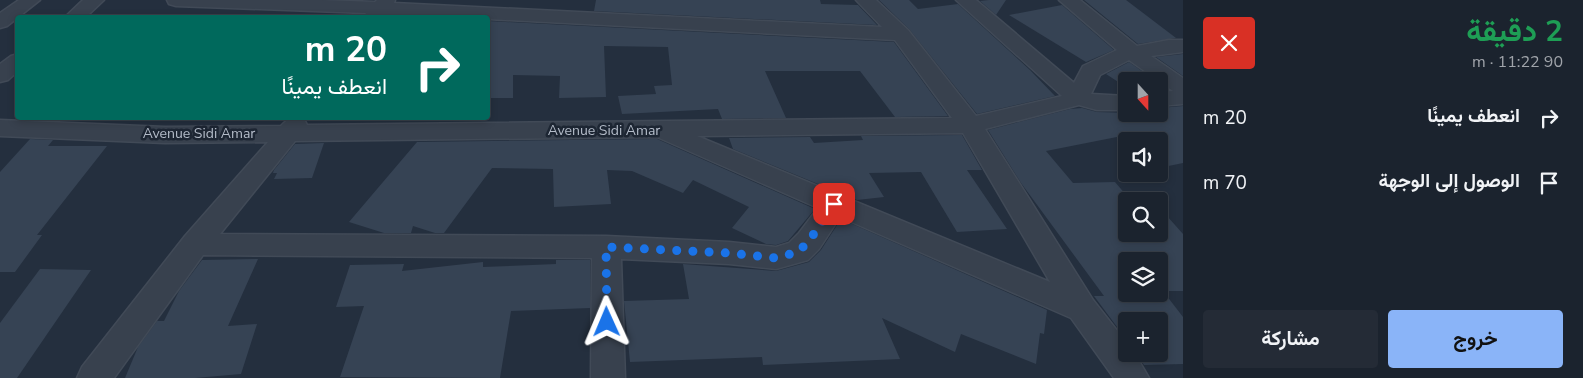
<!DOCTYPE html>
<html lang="ar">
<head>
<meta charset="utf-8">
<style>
  :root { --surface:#1b232e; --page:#242b36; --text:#f1f3f6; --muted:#a0a4aa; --line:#39404a; --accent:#8ab4f8 }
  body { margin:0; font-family:"Nunito Sans",Vazirmatn,sans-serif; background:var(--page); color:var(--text); direction:rtl; height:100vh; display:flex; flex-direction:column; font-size:19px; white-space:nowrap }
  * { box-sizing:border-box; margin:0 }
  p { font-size:16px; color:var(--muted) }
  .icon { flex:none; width:28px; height:28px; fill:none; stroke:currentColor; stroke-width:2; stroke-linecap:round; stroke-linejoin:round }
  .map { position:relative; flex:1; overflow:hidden; direction:ltr }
  .sheet { display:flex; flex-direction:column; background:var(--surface); width:400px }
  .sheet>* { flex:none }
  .guide { position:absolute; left:15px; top:15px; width:475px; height:105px; border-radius:5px; box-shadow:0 2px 8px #0003,0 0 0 1px var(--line); direction:rtl; background:#00695c; color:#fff; overflow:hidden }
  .needle { width:32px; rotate:159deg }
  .tools { position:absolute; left:1118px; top:72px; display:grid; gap:10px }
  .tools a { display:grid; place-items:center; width:50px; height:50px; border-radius:5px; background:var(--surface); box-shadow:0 2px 8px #0003,0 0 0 1px var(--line); font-size:25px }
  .pin { position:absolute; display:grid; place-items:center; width:42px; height:42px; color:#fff; margin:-21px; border-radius:10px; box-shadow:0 2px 8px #0006 }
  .me { position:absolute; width:55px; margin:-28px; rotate:359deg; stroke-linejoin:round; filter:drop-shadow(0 0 4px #0008) }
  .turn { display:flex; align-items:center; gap:18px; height:105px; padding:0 20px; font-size:22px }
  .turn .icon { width:65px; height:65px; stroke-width:2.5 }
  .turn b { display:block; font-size:35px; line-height:42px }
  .round { display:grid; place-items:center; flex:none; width:52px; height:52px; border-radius:5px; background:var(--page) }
  .headline { display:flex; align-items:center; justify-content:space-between; height:85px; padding:0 20px }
  h1 { font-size:30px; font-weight:700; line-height:38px; color:#1e9e55 }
  .primary-button { display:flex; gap:10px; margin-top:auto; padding:10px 20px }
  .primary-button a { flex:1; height:58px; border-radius:5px; background:var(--accent); color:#111; font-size:20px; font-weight:700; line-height:58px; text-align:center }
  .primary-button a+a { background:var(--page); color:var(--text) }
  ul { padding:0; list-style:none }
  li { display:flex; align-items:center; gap:15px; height:65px; padding:0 20px }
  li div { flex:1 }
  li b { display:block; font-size:19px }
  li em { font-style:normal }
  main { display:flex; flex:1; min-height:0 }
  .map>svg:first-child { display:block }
  .building { fill:#364354; fill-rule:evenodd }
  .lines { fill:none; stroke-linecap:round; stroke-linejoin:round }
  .minor-casing { stroke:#414a57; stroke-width:3 }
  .minor { fill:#38414e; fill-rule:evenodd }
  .route { stroke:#1a73e8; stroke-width:9; stroke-dasharray:0 16.2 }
  .labels { text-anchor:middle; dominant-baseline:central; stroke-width:5; stroke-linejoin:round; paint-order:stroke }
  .street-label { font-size:14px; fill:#b4bcc9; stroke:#1d2633 }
</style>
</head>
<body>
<main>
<section class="sheet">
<div class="headline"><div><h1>2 دقيقة</h1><p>90 m · 11:22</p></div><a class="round" style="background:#d93025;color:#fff"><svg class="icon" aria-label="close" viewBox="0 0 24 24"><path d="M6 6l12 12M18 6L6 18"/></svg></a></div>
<ul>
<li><svg class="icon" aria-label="right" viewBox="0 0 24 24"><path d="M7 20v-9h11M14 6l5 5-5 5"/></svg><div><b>انعطف يمينًا</b></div><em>20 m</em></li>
<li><svg class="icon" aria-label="arrive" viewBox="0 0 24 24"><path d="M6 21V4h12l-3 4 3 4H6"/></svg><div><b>الوصول إلى الوجهة</b></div><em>70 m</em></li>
</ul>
<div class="primary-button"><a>خروج</a><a>مشاركة</a></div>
</section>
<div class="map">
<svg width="1183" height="378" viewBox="0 0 1183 378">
  <rect width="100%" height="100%" fill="#242f3e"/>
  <!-- building -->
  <g class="building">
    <polygon points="596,0 820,0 821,4 858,5 877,25 594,11"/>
    <polygon points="879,0 909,0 918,9 958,4 1030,70 1055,96 977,114 909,29"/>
    <polygon points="989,0 1006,0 996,15 980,1"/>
    <polygon points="1084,0 1126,0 1176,38 1138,44"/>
    <polygon points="1062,5 1114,50 1086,62 1009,15"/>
    <polygon points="488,21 894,42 948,116 895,117 860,71 765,71 786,118 722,119 718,109 622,114 618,96 656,94 654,86 672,85 668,47 604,46 606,97 559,98 560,76 513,75 513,98 488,98"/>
    <polygon points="1183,54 1183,76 1156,57"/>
    <polygon points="1129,62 1156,81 1126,81 1126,87 1106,74"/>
    <path d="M 1183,106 L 1183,163 L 1159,168 L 1159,141 L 1141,141 L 1132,134 L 1046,151 L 1073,183 L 1115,182 L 1127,196 L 1147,195 L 1153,201 L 1126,201 L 1126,234 L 1159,234 L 1159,207 L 1183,234 L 1183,291 L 1163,291 L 1183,317 L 1183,364 L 1144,365 L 1137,354 L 1159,354 L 1159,321 L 1126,321 L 1126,339 L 1094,296 L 1104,296 L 1021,183 L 988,130 L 1070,109 L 1082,108 L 1097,112 L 1159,114 L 1159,108 ZM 1126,261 L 1159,261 L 1159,294 L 1126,294 Z"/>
    <polygon points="962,135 982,170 967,170 1007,229 957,232 921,172 869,173 884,197 857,200 733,149 729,138 810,137 814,143 863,140 861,136"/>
    <polygon points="30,139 53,140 48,146 107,146 37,235 42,235 15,272 0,272 0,172"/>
    <polygon points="657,139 815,209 788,241 776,245 766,244 732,228 749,207 693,180 683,193 632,171 607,170 611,204 554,207 553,169 492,168 444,233 435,233 413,226 411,233 384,233 349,222 417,142"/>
    <polygon points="324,143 312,178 274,179 277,173 273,173 274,170 295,144"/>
    <polygon points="841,219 1047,310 1044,334 1040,333 1036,364 961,334 955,352 882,318 900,359 763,365 762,357 630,362 624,301 689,299 683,264 776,271 809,262 821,250"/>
    <polygon points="258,259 228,326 257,324 241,374 195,378 125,378 138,347 157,321 164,321 179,291 202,260"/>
    <polygon points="556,260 590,260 590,308 511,311 500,378 340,377 364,306 336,307 350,265 404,264 402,271 483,262 483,267 556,264"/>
    <polygon points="40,269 91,270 17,378 0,378 0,323"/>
  </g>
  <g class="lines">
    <!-- minor casing -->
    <g class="minor-casing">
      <g id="minor">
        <polygon points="19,0 40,0 7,26 0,28 0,13"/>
        <polygon points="83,0 104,0 85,18 64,18"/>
        <path d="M 167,0 L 322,0 L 375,2 L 377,0 L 395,0 L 394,3 L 882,27 L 856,0 L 876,0 L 908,30 L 976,116 L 1062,96 L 956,0 L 976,0 L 1074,83 L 1083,66 L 1117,50 L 1059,0 L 1080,0 L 1137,46 L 1169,40 L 1183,40 L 1183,52 L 1151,56 L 1183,78 L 1183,104 L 1159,106 L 1159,92 L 1173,91 L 1129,60 L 1100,75 L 1091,94 L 1126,96 L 1126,110 L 1097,110 L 1079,105 L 985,129 L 1093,300 L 1126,342 L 1126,354 L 1135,354 L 1149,378 L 1114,378 L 1071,318 L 840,217 L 819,249 L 808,260 L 776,269 L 729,264 L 621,259 L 625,378 L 591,378 L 592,258 L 203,255 L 114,378 L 77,378 L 82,367 L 185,236 L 268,142 L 165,143 L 0,136 L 0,120 L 165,127 L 281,126 C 288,118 294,116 304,119 L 307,125 L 952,118 L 895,40 L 488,19 L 488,18 L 386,14 L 383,18 L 363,18 L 366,13 L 176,6 L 169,4 ZM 963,133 L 1050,282 L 697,136 ZM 657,137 L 818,208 L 799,233 L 789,243 L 776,247 L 729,242 L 606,236 L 220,234 L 295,141 Z"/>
        <polygon points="18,54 18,71 8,80 0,82 0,64 11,56"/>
      </g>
    </g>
    <!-- minor -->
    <use href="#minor" class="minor"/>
  </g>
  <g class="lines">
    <!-- route -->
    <polyline class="route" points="607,322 606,247 729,253 776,258 798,252 809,241 834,204"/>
  </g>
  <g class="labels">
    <!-- street labels -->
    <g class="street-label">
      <text x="604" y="130">Avenue Sidi Amar</text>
      <text x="199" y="133">Avenue Sidi Amar</text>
    </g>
  </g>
</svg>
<div class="tools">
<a><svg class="needle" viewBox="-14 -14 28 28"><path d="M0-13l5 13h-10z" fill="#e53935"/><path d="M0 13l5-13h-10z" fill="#a0a4aa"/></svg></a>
<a><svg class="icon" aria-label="sound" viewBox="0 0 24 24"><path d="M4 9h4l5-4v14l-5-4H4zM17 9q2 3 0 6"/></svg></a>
<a><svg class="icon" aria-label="search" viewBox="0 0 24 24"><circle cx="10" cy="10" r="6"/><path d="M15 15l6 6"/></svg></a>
<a><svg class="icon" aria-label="layers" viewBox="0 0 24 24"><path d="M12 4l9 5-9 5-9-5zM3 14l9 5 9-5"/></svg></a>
<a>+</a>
</div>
<div class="pin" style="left:834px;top:204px;background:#d93025"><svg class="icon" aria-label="arrive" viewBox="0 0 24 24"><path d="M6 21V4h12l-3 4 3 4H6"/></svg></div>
<svg class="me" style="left:607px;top:322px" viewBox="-20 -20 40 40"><path d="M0-17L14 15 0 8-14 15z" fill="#1a73e8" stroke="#fff" stroke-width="4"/></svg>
<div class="guide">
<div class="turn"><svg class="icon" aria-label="right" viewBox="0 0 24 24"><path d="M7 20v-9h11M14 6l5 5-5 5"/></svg><div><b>20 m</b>انعطف يمينًا</div></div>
</div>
</div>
</main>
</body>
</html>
